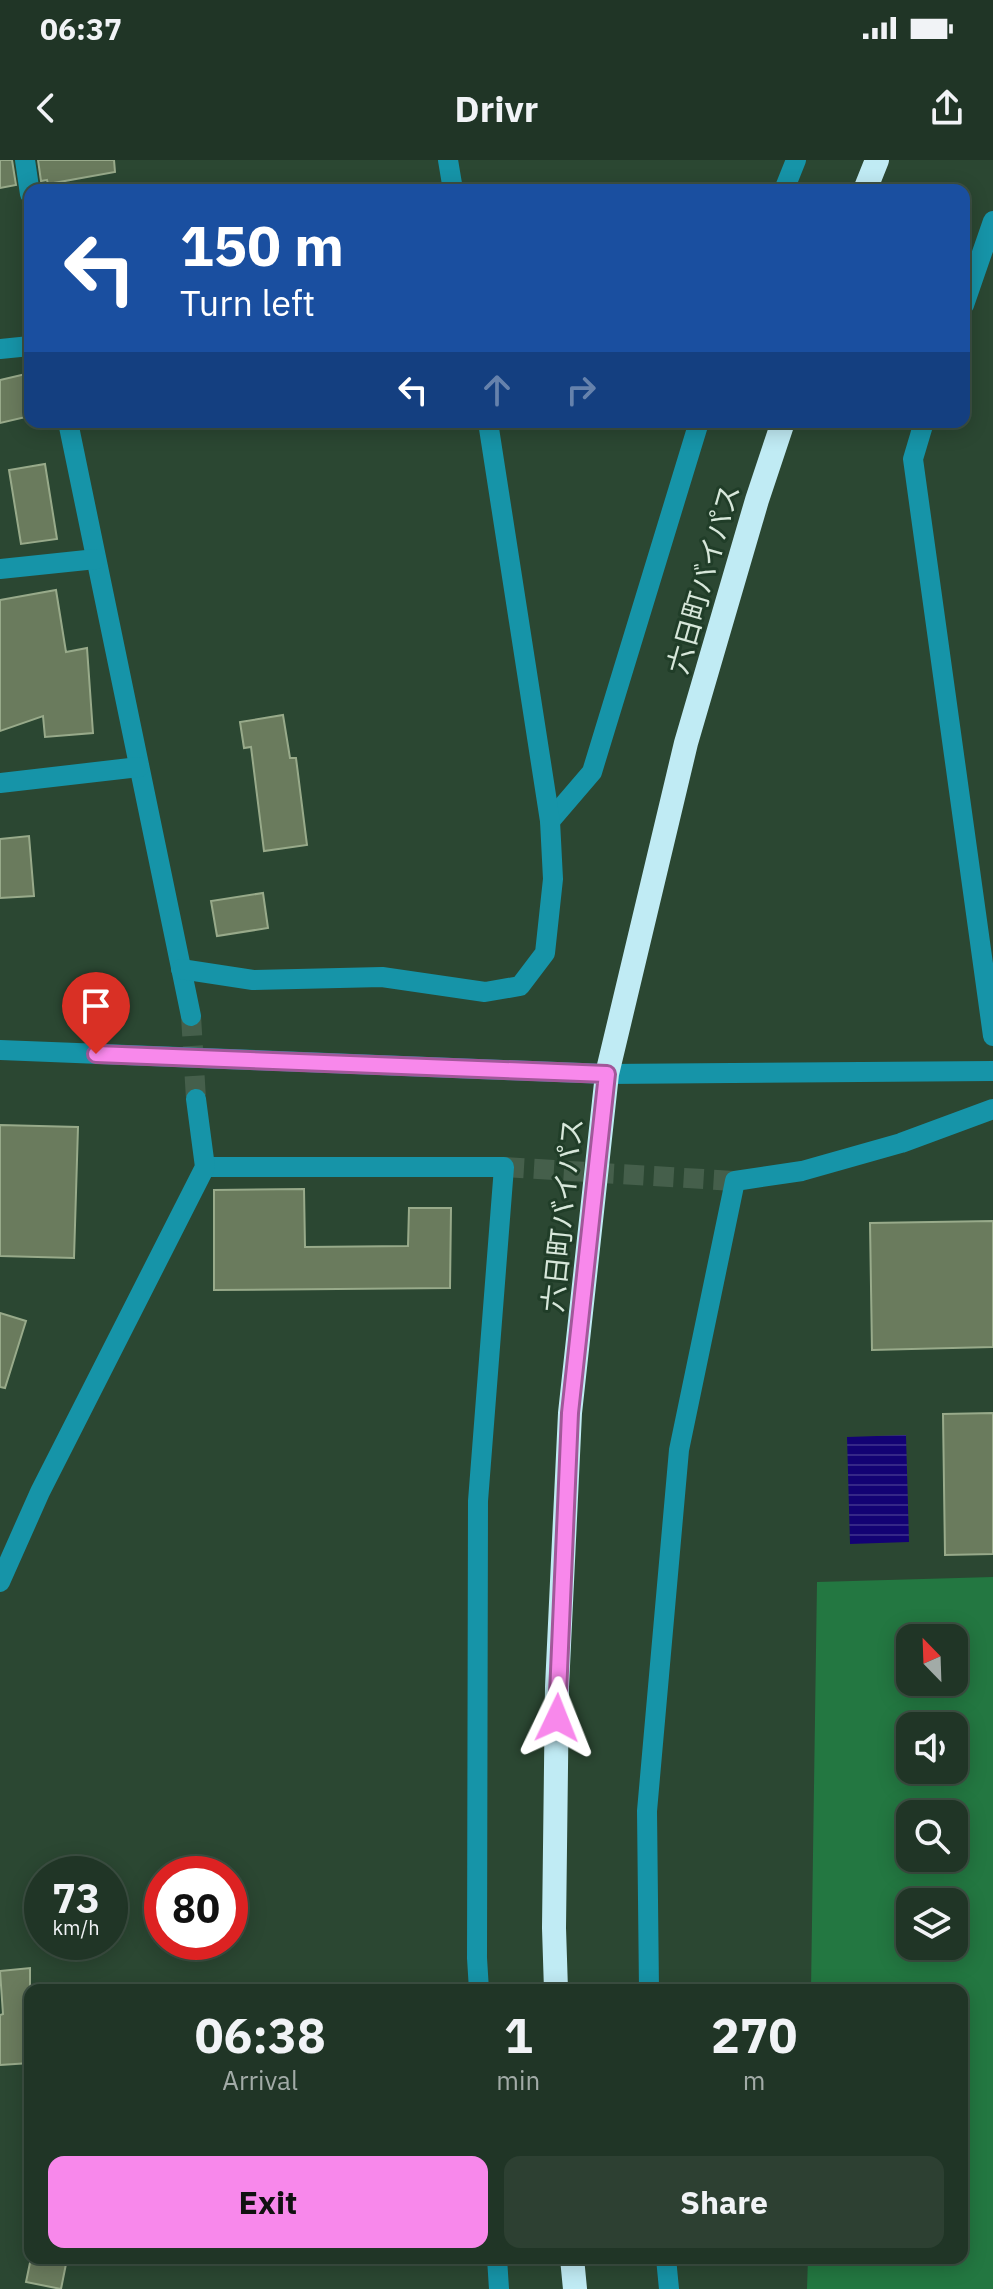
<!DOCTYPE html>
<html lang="en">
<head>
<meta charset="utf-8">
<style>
  :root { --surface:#203526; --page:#2d4032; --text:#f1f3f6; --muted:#a2aba7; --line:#3d5043; --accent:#f888eb }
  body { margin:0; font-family:"IBM Plex Sans","Noto Sans JP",sans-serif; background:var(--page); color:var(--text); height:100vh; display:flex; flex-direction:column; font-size:30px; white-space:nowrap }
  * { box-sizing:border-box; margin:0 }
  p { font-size:26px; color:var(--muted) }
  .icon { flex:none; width:44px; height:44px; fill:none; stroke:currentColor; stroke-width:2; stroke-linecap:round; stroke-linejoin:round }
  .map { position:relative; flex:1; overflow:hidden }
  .side { position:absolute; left:24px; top:1824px; width:944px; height:280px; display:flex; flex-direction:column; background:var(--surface); border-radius:16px; box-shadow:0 4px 20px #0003,0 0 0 2px var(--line) }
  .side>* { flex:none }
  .guide { position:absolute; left:24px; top:24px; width:946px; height:244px; border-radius:16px; box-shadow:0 4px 20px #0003,0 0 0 2px var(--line); background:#1a4fa0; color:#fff; overflow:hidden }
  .needle { width:52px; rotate:337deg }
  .tools { position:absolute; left:896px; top:1464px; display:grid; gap:16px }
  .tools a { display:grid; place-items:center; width:72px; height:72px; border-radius:16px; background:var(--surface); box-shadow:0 4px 20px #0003,0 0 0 2px var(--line); font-size:40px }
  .speed { position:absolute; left:24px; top:1696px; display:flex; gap:16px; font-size:40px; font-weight:700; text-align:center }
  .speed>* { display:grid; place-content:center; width:104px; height:104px; border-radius:50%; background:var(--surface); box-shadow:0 4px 20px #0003,0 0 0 2px var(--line); line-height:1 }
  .speed small { font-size:20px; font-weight:400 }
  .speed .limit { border:12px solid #d22; background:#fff; color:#111 }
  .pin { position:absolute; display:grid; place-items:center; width:68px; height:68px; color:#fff; margin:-82px -34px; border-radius:50% 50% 50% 0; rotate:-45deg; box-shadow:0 0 8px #0007 }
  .pin .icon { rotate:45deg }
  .me { position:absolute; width:88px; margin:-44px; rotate:2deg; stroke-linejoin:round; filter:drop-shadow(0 0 6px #0008) }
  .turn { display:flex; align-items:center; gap:28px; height:168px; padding:0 24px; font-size:36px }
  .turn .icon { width:104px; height:104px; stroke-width:2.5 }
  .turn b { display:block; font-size:56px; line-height:68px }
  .lanes { display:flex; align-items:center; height:76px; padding:0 24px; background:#0003; justify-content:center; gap:40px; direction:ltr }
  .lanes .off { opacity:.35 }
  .eta { display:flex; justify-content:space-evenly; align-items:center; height:136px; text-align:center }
  .eta b { font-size:48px; font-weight:800; line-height:56px }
  .button { display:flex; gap:16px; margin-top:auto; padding:16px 24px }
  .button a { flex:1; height:92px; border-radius:16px; background:var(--accent); color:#111; font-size:32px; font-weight:800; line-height:92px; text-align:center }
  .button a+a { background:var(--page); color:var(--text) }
  .status { display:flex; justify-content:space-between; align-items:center; height:56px; padding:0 40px; background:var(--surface); direction:ltr }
  .status svg { height:22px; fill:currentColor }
  header { display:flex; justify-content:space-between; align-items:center; height:104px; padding:0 24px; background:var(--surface); font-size:36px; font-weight:800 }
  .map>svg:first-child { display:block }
  .park { fill:#237741; fill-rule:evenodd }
  .water { fill:url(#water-rules) }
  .building { fill:#6a7b5d; stroke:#98aa8a; stroke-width:2 }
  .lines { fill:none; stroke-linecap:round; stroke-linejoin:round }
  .minor-tunnel { stroke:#455f4b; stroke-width:20; stroke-dasharray:20 10; stroke-linecap:butt }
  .minor { stroke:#1694a8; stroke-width:20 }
  .highway { stroke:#c0ebf4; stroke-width:24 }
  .route-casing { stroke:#a15899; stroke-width:20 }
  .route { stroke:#f888eb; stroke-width:14 }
  .labels { text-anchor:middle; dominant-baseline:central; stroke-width:6; stroke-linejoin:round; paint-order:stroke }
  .street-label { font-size:28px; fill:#d7e7da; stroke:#203d28 }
</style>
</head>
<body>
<div class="status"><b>06:37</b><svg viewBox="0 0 49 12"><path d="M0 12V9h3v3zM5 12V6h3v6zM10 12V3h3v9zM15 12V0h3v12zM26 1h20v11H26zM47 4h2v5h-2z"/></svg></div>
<header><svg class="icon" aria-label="back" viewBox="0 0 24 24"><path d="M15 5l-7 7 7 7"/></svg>Drivr<svg class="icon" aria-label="share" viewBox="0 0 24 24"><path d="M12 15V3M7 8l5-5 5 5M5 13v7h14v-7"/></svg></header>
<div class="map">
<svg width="993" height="2129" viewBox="0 0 993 2129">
  <defs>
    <pattern id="water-rules" width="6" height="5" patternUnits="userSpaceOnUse" patternTransform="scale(2)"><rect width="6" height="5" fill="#130274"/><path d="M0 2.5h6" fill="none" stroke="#352787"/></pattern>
  </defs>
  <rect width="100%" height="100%" fill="#2b4732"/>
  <!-- park -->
  <path class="park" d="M 993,1417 L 993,2129 L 807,2129 L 808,2098 L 962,2098 L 962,1830 L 811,1830 L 817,1422 ZM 910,1478 L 954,1478 L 954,1522 L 910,1522 ZM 910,1566 L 954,1566 L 954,1610 L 910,1610 ZM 910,1654 L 954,1654 L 954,1698 L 910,1698 ZM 910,1742 L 954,1742 L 954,1786 L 910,1786 Z"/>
  <!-- water -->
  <polygon class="water" points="906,1275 909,1382 850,1384 847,1277"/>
  <!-- building -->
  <g class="building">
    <polygon points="0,0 12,0 16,25 0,28"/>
    <polygon points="38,0 114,0 115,12 48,24 47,20 41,21"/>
    <polygon points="30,213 30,256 0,263 0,220"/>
    <polygon points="45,304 57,379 21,384 9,310"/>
    <polygon points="56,430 66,492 87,488 93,573 45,577 43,556 0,571 0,440"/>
    <polygon points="283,555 290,598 296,598 307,685 264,691 251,587 244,588 240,562"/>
    <polygon points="29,676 34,736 0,738 0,679"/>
    <polygon points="263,733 268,768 217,776 211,741"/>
    <polygon points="0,965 78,967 74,1098 0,1096"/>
    <polygon points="304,1029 305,1087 408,1086 409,1048 451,1048 450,1128 214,1130 214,1030"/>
    <polygon points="993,1061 993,1187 872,1190 870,1063"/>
    <polygon points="0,1153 26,1161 5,1228 0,1227"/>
    <polygon points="993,1253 993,1394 945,1395 943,1254"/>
    <polygon points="30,1808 30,1903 0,1905 0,1855 3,1854 0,1811"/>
    <polygon points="31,2098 66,2104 61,2129 26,2122"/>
  </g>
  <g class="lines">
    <!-- minor-tunnel -->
    <g class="minor-tunnel">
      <polyline points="191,856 196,939"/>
      <polyline points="504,1007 735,1021"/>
    </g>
    <!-- minor -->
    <g class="minor">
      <polyline points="25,0 30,34"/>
      <polyline points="448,0 453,30"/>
      <polyline points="784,30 796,0"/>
      <polyline points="964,145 993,61"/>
      <polyline points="0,189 30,186"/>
      <polyline points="68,262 191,856"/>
      <polyline points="924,262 913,299 993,876"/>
      <polyline points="0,409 96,399"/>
      <polyline points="0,623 139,607"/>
      <polyline points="550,661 592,612 699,262"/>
      <polyline points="181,809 253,820 382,817 485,832 520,826 545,793 553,719 550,661 488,262"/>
      <polyline points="0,890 607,914 993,911"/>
      <polyline points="205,1007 504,1007 478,1341 477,1798 479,1830"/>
      <polyline points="0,1422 40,1332 205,1007 196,939"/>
      <polyline points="649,1830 647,1651 679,1290 735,1021 802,1011 901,983 993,949"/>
      <polyline points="497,2098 499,2129"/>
      <polyline points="666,2098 669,2129"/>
    </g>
    <!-- highway -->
    <g class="highway">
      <polyline points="865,30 877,0"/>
      <polyline points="556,1830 554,1768 557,1527 570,1253 607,914 686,583 757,340 783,262"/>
      <polyline points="572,2098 575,2129"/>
    </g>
  </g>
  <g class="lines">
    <!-- route casing -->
    <g class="route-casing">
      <polyline id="route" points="96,894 607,914 570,1253 557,1558"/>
    </g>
    <!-- route -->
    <use href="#route" class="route"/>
  </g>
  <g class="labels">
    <!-- street labels -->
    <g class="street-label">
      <text transform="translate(703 419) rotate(-74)">六日町バイパス</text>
      <text transform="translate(562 1055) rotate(-84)">六日町バイパス</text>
    </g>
  </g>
</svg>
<div class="tools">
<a><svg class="needle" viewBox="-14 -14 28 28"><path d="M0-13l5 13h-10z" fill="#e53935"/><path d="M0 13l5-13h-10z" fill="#a2aba7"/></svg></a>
<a><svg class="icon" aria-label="sound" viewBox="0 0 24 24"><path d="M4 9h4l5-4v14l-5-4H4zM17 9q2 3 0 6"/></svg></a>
<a><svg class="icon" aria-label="search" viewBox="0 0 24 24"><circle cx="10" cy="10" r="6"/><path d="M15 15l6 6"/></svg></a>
<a><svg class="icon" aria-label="layers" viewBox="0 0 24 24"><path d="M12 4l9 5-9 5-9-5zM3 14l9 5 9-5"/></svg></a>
</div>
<div class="speed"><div>73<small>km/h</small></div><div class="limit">80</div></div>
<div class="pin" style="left:96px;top:894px;background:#d93025"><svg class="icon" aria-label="arrive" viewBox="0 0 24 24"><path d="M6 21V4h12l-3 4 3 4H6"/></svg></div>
<svg class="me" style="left:557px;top:1558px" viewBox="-20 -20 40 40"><path d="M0-17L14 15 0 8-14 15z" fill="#f888eb" stroke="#fff" stroke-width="4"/></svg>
<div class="guide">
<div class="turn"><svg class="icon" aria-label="left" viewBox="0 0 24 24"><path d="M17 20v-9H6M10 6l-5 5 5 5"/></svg><div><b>150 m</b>Turn left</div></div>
<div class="lanes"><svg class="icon" aria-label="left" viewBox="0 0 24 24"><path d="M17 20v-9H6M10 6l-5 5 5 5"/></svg><svg class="icon off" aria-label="ahead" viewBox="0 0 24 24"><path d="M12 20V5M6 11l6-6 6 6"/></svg><svg class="icon off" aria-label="right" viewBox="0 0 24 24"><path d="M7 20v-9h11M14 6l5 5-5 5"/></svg></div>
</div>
<section class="side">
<div class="eta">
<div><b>06:38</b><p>Arrival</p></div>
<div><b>1</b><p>min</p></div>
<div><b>270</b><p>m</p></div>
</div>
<div class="button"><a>Exit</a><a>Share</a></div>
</section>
</div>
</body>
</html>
